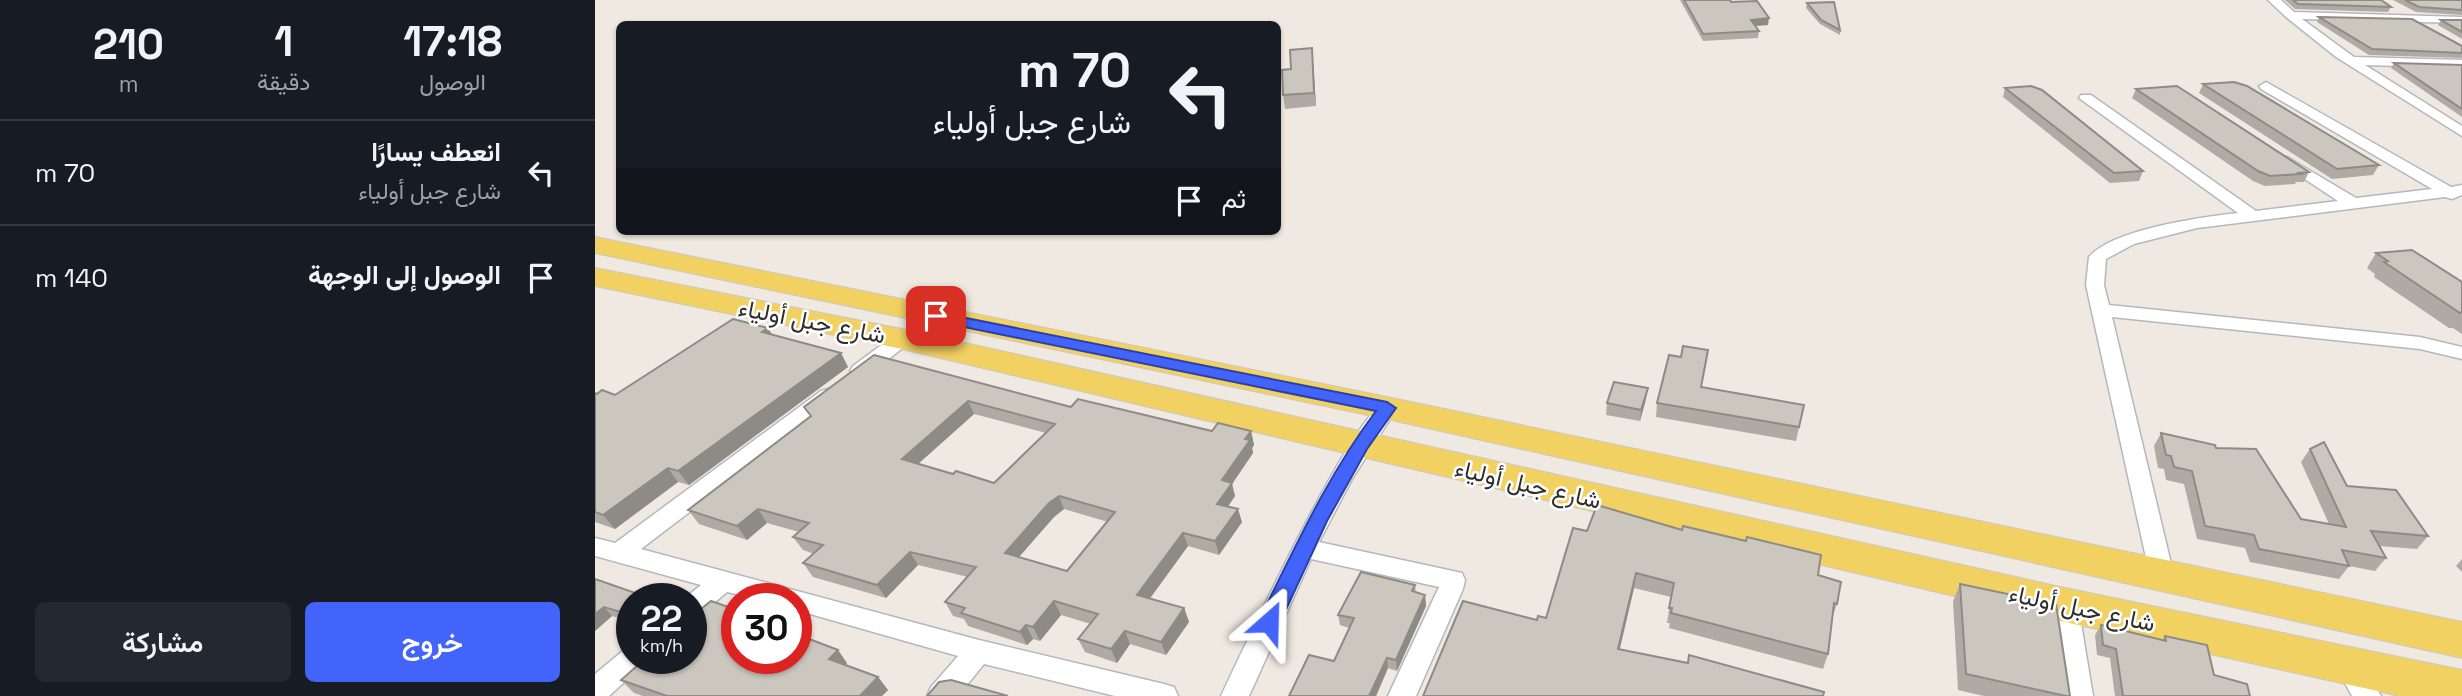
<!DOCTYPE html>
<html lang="ar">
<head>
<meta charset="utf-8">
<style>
  :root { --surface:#171b24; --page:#242831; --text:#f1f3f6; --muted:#9ea1a6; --line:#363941; --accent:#4264fb }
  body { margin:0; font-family:"Space Grotesk",Vazirmatn,sans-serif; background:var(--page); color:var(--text); direction:rtl; height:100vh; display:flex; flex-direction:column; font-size:26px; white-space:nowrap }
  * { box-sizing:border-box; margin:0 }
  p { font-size:23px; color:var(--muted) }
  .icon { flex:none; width:38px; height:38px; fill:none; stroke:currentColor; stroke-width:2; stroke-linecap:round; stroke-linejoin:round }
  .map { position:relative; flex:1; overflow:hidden; direction:ltr }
  .details { display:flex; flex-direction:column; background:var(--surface); width:595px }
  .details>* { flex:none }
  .hud { position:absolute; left:21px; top:21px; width:665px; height:214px; border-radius:10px; box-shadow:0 2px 5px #0004; direction:rtl; background:#171b24; color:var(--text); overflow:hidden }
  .speed { position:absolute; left:21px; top:583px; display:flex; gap:14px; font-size:35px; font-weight:700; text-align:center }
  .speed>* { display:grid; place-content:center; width:91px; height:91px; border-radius:50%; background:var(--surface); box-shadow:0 2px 5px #0004; line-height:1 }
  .speed small { font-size:18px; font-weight:400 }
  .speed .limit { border:10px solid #d22; background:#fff; color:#111 }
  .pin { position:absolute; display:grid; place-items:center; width:60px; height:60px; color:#fff; margin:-30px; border-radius:14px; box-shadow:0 4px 10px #0006 }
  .me { position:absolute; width:77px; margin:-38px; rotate:25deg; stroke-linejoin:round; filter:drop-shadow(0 0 5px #0008) }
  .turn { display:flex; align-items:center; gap:24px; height:147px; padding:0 35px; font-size:32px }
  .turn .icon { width:91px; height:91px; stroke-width:2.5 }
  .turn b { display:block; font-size:49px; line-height:60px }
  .then { display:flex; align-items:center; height:66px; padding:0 35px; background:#0003; gap:14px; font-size:26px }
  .eta { display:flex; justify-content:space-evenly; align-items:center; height:119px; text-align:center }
  .eta b { font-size:42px; font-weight:600; line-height:49px }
  .button { display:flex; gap:14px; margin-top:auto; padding:14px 35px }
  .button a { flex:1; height:80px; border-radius:10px; background:var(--accent); color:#fff; font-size:28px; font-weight:600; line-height:80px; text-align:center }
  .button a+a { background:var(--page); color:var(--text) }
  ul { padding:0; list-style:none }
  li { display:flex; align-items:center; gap:21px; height:105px; padding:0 35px; border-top:2px solid var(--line) }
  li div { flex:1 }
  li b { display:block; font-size:26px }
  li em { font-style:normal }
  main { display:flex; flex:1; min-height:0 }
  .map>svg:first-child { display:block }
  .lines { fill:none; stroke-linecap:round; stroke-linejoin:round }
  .minor-casing { stroke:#b4b7c1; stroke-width:3 }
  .primary-casing { stroke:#c9c9c9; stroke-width:2 }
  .minor { fill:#fff; fill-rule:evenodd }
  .primary { fill:#f2d163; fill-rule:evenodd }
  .wall { fill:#afaba4; fill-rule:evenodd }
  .shaded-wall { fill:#8e8b86 }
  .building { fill:#cbc7bf; stroke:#8e8b86; stroke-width:2; fill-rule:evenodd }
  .route { fill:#4264fb; stroke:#2b41a3; stroke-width:2 }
  .labels { text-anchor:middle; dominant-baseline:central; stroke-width:5; stroke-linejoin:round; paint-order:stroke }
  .street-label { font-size:24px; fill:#2e2e2e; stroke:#fff }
</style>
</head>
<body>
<main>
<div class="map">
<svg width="1867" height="696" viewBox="0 0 1867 696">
  <rect width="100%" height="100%" fill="#efe9e1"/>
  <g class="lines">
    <!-- minor casing -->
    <g class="minor-casing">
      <g id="minor">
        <polygon points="1673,0 1686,0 1699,12 1867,17 1867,23 1707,19 1759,57 1867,60 1867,68 1770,65 1867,126 1867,136 1741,57 1691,17"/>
        <path d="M 1671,82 L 1856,187 L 1867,185 L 1867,195 L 1857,199 L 1850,197 L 1602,228 L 1539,244 L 1511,259 L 1509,285 L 1514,305 L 1825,337 L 1867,347 L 1867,359 L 1825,349 L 1517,317 L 1579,576 L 1576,583 L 1567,586 L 1558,583 L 1555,576 L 1491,285 L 1494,257 C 1518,229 1607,217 1643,213 L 1484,98 L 1486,95 L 1496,95 L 1661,211 L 1743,201 L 1687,164 L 1685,161 L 1687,158 L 1692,157 L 1761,198 L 1837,189 L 1666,89 L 1664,86 Z"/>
        <polygon points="307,333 314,335 317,339 314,343 272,376 258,376 255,371 258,366 300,335"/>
        <polygon points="233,389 240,391 243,396 240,401 46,549 384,640 569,684 579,687 583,696 520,696 389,664 363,696 332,696 336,687 363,656 201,610 201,598 158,598 132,592 105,615 96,618 96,598 90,598 106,585 0,556 0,538 20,543 226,391"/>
        <path d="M 792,401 L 799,403 L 802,408 L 757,479 L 724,542 L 867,573 L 870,580 L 868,589 L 821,696 L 793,696 L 844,587 L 716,559 L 654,696 L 626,696 C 647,652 758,411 792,401 Z"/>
        <polygon points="1470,595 1479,598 1483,605 1498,696 1470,696 1457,605 1461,598"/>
        <polygon points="37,647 37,658 51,658 47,666 14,696 0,696 0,674 29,650"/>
        <polygon points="1754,655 1763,659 1786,696 1757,696 1741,667 1745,659"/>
      </g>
    </g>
    <!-- primary casing -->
    <g class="primary-casing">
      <g id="primary">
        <polygon points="0,237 792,397 1867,622 1867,658 792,419 0,253"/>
        <polygon points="0,268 307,329 1470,588 1867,670 1867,696 1805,696 1470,622 307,349 0,286"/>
      </g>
    </g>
    <!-- minor -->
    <use href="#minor" class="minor"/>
    <!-- primary -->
    <use href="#primary" class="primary"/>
  </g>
  <!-- wall -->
  <g class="wall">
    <polygon points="1085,0 1135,0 1173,25 1161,26 1164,31 1163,38 1108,41"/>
    <polygon points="1690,0 1786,0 1796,7 1793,12 1700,9"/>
    <polygon points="1798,0 1867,0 1867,15 1821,12"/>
    <polygon points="1212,3 1245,30 1245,35 1225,24 1211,8"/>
    <polygon points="1724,17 1867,46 1867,58 1774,55 1722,22"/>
    <polygon points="1846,20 1867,20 1867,39 1843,25"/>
    <polygon points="718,61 721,106 690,109 688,95"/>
    <polygon points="1799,63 1867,65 1867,117 1796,68"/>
    <polygon points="1608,84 1784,165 1778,175 1737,179 1604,93"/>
    <polygon points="1410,88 1548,171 1544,181 1515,183 1408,97"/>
    <polygon points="1541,89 1714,172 1709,182 1701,182 1700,184 1670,186 1658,181 1537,98"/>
    <polygon points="1781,253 1867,282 1867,334 1858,328 1854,328 1779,277 1780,274 1772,268"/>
    <polygon points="173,328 177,335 246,353 253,367 94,485 83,482 20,529 0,522 0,393 20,395"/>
    <path d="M 279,355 L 476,407 L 617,431 L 656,431 L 659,445 L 657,448 L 658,453 L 637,484 L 640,496 L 633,506 L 647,522 L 624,555 L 593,546 L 555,598 L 589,608 L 594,622 L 571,655 L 535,644 L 522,663 L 490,652 L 483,639 L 496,624 L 466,615 L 445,641 L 438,639 L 432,645 L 373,626 L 369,619 L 358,616 L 350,602 L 373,577 L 323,565 L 291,598 L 218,577 L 208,563 L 219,554 L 208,550 L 198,537 L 204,532 L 172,523 L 152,540 L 104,524 L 93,510 L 215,416 L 209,407 ZM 379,414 L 451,433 L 399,483 L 358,474 L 323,464 ZM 469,509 L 513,522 L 472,571 L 424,557 L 459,517 Z"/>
    <polygon points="1111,364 1106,387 1209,405 1201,441 1061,417 1062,403"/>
    <polygon points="1051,399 1045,421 1011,415 1012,403"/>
    <polygon points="1566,433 1621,448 1706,519 1734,524 1706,462 1715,449 1752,486 1833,536 1822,549 1784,546 1791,558 1780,571 1754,566 1744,579 1655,562 1650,548 1602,539 1589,484 1571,480 1569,469 1563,468 1559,446"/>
    <polygon points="978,528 1223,575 1242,604 1237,618 1233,654 1228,669 1074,628 1075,623 1072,623 1076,597 1039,588 1025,649 1229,692 828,696 942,620 951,618"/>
    <polygon points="1867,559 1867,572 1861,566"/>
    <polygon points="0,579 49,596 51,598 37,598 37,622 17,616 0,631"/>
    <polygon points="1365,584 1471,696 1389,696 1363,690 1358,601"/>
    <polygon points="820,585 821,592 830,595 831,606 802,671 793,668 781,696 694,696 739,661 754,628 745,625 743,615"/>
    <polygon points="1506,625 1567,640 1570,636 1619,675 1655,696 1520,696 1515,658 1502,655 1500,635"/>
    <polygon points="204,635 252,663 251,665 283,677 293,690 287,696 48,696 39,693 26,680"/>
  </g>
  <!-- shaded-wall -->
  <g class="shaded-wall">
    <polygon points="1174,18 1173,25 1155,26 1156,20"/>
    <polygon points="717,48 718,61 721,106 719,93"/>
    <polygon points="173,328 181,341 167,332"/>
    <polygon points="246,353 253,367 94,485 83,471"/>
    <polygon points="1053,388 1051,399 1045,421 1046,410"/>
    <polygon points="373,401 379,414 314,472 307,459"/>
    <polygon points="656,431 659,445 657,448 658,453 637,484 640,496 626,517 622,504 627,480 650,439"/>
    <polygon points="73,468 83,482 20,529 8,515"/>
    <polygon points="464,496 469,509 459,517 416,566 410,553 454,503"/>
    <polygon points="163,509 172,523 152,540 142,526"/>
    <polygon points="643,509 647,522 624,555 620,541"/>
    <polygon points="588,533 593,546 548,608 542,595"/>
    <polygon points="315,552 323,565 291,598 282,585"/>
    <polygon points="1041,573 1039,588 1021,663 1023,649"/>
    <polygon points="830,595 831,606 802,671 801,660"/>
    <polygon points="459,601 466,615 445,641 438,627"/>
    <polygon points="9,607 17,616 0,631 0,614"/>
    <polygon points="37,607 37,622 29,613"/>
    <polygon points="589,608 594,622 571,655 566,642"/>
    <polygon points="431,625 438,639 432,645 425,632"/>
    <polygon points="530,631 535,644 522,663 516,649"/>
    <polygon points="243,650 252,663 243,672 234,659"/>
    <polygon points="792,658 793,668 781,696 774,696"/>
    <polygon points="283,677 293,690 287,696 265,696"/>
  </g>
  <!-- building -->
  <g class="building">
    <polygon points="1089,0 1135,0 1136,2 1162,1 1174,18 1156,20 1164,31 1108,34"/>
    <polygon points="1698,0 1786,0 1796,7 1703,4"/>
    <polygon points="1810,0 1867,0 1867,10 1824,7"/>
    <polygon points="1239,2 1245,30 1226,20 1212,3"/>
    <polygon points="1724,17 1817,19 1867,46 1867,53 1777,49"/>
    <polygon points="1846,20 1867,20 1867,32"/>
    <polygon points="717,48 719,93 688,95 687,70 696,69 695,50"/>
    <polygon points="1799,63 1867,65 1867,109"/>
    <polygon points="1639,82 1652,86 1784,165 1742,169 1608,84"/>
    <polygon points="1436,86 1447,90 1548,171 1519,173 1410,88"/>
    <polygon points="1582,86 1714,172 1704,173 1706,174 1675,176 1663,171 1541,89"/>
    <polygon points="1817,250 1867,282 1867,312 1865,313 1789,262 1793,261 1781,253"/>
    <polygon points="138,319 173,328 167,332 246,353 83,471 73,468 8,515 0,512 0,393 2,394 7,390 20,395"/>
    <polygon points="1088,346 1113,350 1106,387 1209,405 1204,427 1062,403 1074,355 1086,357"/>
    <path d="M 279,355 L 476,407 L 483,399 L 617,431 L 623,423 L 656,431 L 650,439 L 655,440 L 627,480 L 637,483 L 622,504 L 643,509 L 620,541 L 588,533 L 542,595 L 589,608 L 566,642 L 530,631 L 516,649 L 483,639 L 503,614 L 459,601 L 438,627 L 431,625 L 425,632 L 366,613 L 370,608 L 350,602 L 381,567 L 315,552 L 282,585 L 208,563 L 228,545 L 198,537 L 214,523 L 163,509 L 142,526 L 93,510 L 216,416 L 209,407 ZM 373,401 L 460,424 L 399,483 L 361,471 L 358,474 L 307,459 ZM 464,496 L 520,512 L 472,571 L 410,553 L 454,503 Z"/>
    <polygon points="1019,382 1053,388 1046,410 1012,403"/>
    <polygon points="1566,433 1620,445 1621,448 1661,449 1706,519 1751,527 1715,449 1729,442 1752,486 1801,490 1833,536 1776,531 1791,558 1747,550 1754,566 1664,549 1659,535 1610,526 1597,471 1579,467 1576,456 1571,455"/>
    <polygon points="1002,505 1087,530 1088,526 1151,541 1152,537 1226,555 1223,575 1246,582 1242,604 1239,603 1233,654 1076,613 1077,608 1074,608 1079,583 1041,573 1023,649 1093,663 1094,655 1229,692 1228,696 828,696 868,601 942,620 943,616 951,618 978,528 992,531"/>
    <polygon points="766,572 820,585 817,591 830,595 801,660 792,658 774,696 694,696 714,655 739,661 759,618 743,615"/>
    <polygon points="0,579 49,596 46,598 37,598 37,607 29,613 9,607 0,614"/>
    <polygon points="1365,584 1461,604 1475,696 1471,696 1371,674"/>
    <polygon points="116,601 142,610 142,658 201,658 201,634 243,650 234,659 283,677 265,696 72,696 26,680 51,658 96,658 96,617"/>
    <polygon points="1506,625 1571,641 1570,636 1612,645 1619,675 1652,684 1655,696 1528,696 1521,649 1508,645"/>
    <polygon points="356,680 413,696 332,696 344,682"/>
  </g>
  <!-- route -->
  <path class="route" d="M 341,312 L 792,402 L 801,408 L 772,449 L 732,521 L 682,629 L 674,631 L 667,629 L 663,622 C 699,550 732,476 781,411 L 335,320 L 333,316 Z"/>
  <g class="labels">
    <!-- street labels -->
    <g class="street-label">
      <text transform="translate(217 321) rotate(11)">شارع جبل أولياء</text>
      <text transform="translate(933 484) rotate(13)">شارع جبل أولياء</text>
      <text transform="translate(1487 608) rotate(12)">شارع جبل أولياء</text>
    </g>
  </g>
</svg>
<div class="speed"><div>22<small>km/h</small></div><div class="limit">30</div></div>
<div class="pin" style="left:341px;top:316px;background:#d93025"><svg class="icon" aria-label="arrive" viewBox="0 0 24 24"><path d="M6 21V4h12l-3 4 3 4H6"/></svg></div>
<svg class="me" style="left:674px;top:622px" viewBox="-20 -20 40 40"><path d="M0-17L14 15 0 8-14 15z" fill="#4264fb" stroke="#fff" stroke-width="4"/></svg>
<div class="hud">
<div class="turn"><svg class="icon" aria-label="left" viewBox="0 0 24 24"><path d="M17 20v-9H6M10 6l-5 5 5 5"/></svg><div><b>70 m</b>شارع جبل أولياء</div></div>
<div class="then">ثم<svg class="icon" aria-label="arrive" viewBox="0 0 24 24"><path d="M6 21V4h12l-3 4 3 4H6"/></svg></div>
</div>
</div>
<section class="details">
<div class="eta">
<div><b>17:18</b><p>الوصول</p></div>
<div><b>1</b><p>دقيقة</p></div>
<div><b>210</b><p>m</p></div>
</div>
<ul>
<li><svg class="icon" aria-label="left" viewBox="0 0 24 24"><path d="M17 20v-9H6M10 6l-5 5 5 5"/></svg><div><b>انعطف يسارًا</b><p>شارع جبل أولياء</p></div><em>70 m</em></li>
<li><svg class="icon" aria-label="arrive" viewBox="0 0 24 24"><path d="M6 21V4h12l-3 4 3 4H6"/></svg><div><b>الوصول إلى الوجهة</b></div><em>140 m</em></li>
</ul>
<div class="button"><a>خروج</a><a>مشاركة</a></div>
</section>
</main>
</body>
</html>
